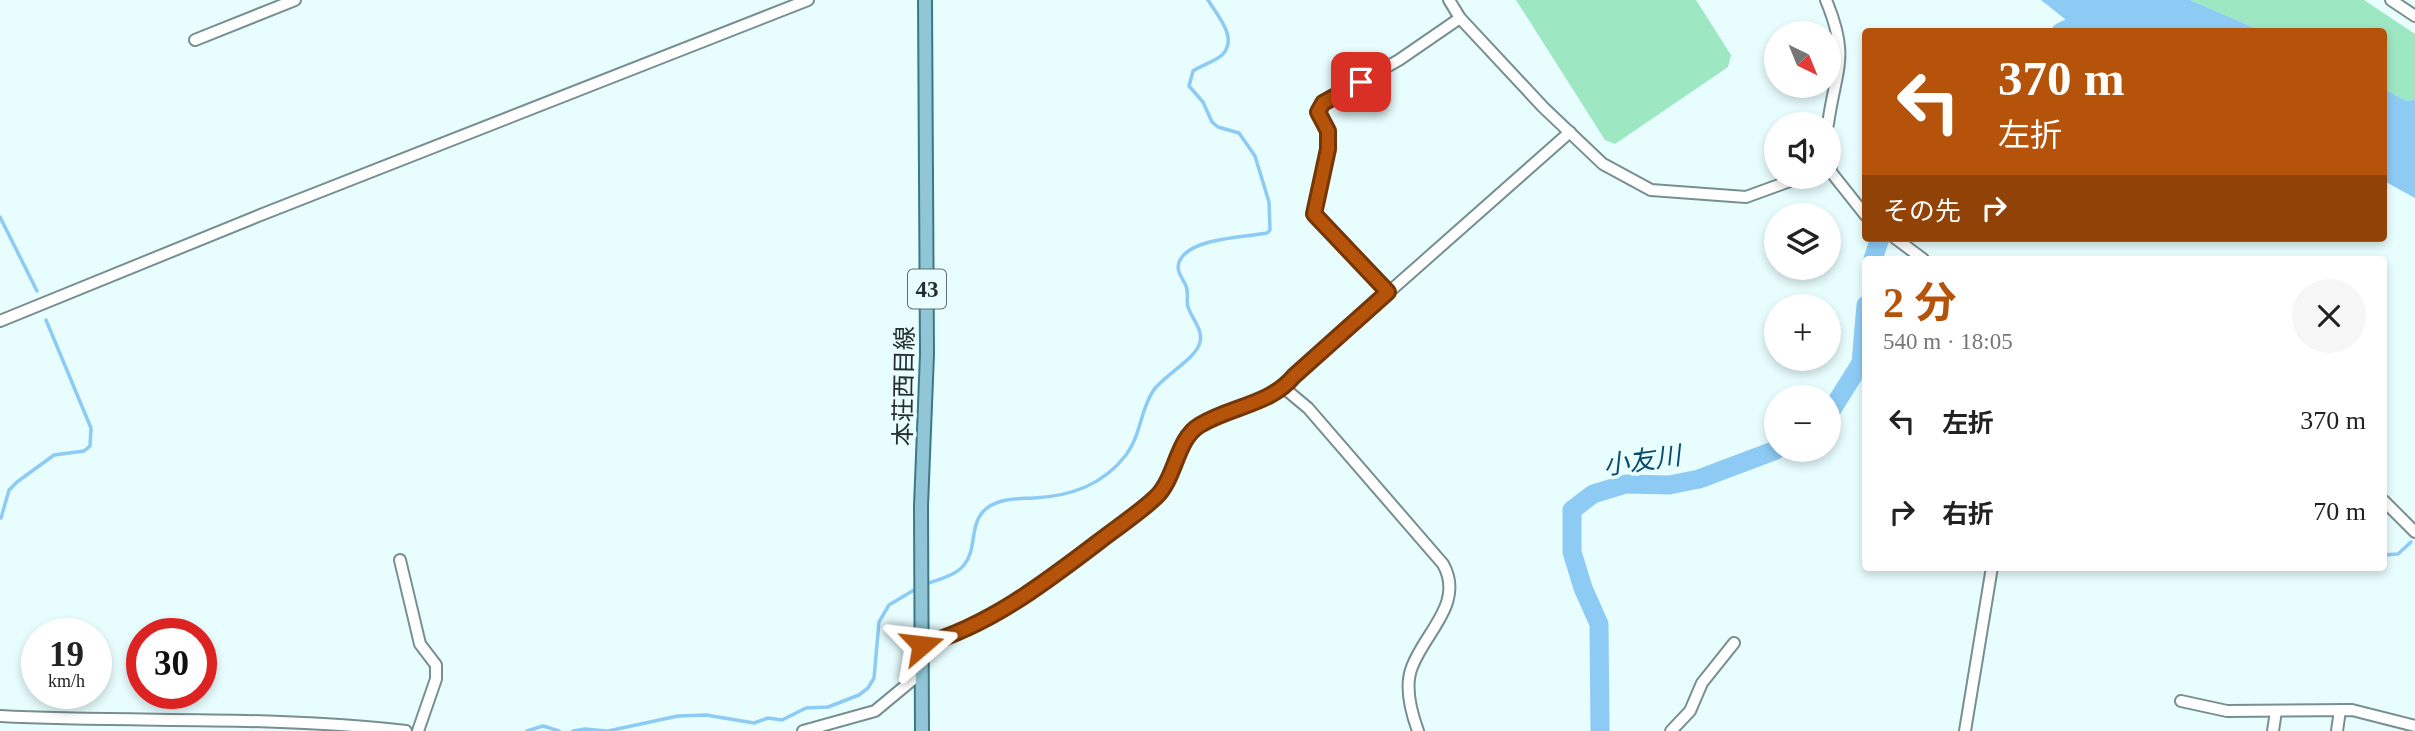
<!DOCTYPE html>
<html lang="ja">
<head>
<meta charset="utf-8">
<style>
  :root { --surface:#fff; --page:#f6f6f6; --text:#222; --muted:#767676; --accent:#b45309 }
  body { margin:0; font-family:"Times New Roman","Noto Sans JP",serif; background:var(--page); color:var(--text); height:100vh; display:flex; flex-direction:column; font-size:26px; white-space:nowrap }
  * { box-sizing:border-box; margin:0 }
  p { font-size:23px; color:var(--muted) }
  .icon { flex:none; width:38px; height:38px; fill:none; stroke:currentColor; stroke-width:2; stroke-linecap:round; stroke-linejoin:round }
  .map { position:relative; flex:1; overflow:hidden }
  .side { position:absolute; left:1862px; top:256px; width:525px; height:315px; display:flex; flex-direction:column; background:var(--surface); border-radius:7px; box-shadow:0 4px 10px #0003 }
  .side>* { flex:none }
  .banner { position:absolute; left:1862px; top:28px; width:525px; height:214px; border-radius:7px; box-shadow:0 4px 10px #0003; background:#b45309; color:#fff; overflow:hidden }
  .needle { width:46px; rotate:137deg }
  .buttons { position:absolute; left:1764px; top:21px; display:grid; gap:14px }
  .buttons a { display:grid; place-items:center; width:77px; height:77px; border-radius:50%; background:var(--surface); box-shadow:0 4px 10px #0003; font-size:35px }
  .speed { position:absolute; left:21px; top:618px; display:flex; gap:14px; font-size:35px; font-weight:700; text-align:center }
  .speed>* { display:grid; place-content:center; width:91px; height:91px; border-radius:50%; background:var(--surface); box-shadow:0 4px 10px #0003; line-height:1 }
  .speed small { font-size:18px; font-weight:400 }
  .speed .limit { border:10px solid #d22; background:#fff; color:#111 }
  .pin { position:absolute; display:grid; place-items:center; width:60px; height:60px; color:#fff; margin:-30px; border-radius:14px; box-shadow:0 4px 10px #0006 }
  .me { position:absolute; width:77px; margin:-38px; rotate:73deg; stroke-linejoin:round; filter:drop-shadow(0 0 5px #0008) }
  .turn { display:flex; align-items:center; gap:24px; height:147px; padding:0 21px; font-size:32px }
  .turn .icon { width:91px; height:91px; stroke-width:2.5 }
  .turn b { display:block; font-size:49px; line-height:60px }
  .then { display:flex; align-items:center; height:66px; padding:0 21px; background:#0003; gap:14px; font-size:26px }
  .round { display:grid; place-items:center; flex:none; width:74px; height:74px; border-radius:37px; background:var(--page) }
  .overview { display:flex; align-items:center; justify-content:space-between; height:119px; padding:0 21px }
  h1 { font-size:42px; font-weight:700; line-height:52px; color:var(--accent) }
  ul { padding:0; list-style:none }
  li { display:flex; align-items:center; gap:21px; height:91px; padding:0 21px }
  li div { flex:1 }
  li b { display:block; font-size:26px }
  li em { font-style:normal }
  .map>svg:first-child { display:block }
  .green { fill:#9ee7c3 }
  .water { fill:#8dcbf5 }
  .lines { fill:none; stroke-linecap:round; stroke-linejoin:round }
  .stream { stroke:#8dcbf5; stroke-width:3.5 }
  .river { stroke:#8dcbf5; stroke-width:19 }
  .minor-casing { stroke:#778f90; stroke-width:14 }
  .major-casing { stroke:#3b7889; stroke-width:16 }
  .minor { stroke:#fff; stroke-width:10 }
  .major { stroke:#91c6d6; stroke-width:12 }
  .route-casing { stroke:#753606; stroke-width:18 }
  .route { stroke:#b45309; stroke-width:12 }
  .labels { text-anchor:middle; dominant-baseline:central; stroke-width:7; stroke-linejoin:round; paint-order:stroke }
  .shield { fill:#e8fdfe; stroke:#5f6c6c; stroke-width:2 }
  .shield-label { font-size:23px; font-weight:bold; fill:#242e2e }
  .street-label { font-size:24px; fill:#242e2e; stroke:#e8fdfe }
  .water-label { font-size:26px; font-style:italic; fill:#0b4b6d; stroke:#e8fdfe }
</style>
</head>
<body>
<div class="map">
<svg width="2415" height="731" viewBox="0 0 2415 731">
  <rect width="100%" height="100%" fill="#e8fdfe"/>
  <!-- green -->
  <g class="green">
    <polygon points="1516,0 1696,0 1731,55 1728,67 1615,144 1605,140"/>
    <polygon points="2190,0 2364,0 2415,34 2415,99 2407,101 2384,89 2384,32 2262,31"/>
  </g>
  <!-- water -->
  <g class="water">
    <polygon points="2041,0 2190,0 2262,31 2080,31"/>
    <polygon points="2384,89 2407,101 2415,99 2415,198 2384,181"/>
  </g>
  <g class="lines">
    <!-- stream -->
    <g class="stream">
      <polyline points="0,217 37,291"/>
      <polyline points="1,518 9,490 17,482 54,455 84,451 90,446 91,428 46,320"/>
      <polyline points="2384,555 2398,554 2411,542"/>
      <path d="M 926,584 C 939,579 955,576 964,565 C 978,548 968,523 987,508 C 1000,498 1018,499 1034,498 C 1071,496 1103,485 1126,455 C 1141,435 1140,411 1153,391 C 1163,376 1197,358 1200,342 C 1203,329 1192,319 1188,307 C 1186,301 1189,293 1186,286 C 1182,276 1173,269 1182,257 C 1196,238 1245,237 1267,233 L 1270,230 L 1269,202 L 1255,156 L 1239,133 L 1218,127 L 1212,122 L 1203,102 L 1189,86 L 1193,71 C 1202,65 1214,62 1222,55 C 1239,38 1217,15 1208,0"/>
      <polyline points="527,731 543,726 559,731"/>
      <polyline points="573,731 585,729 606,731"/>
      <polyline points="608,731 678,716 706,715 754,723 768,718 782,720 806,708 828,707 859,695 868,688 874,678 879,622 889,605 919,587"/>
    </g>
    <!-- river -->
    <g class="river">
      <polyline points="2061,32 2129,0"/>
      <polyline points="1873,259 1880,238"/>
      <polyline points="1829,414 1861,363 1866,305"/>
      <polyline points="1600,731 1599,624 1583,588 1572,552 1572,510 1593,494 1626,484 1669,485 1699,479 1776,450"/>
    </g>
    <!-- minor casing -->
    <g class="minor-casing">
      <g id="minor">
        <polyline points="1449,0 1460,18 1543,107 1603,164 1651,190 1746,197 1801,177"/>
        <path d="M 1826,0 C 1850,58 1836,67 1828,124"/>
        <polyline points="2391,0 2415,16"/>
        <polyline points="195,40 295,0"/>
        <polyline points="1829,152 1831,172 1866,216"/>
        <polyline points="1895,238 1923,259"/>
        <polyline points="1388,292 1314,213 1328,149 1328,131 1318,112 1323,103 1399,60 1460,18"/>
        <polyline points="0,321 263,214 808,0"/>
        <path d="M 1284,388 L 1308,408 L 1443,564 C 1465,603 1425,632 1412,667 C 1404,687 1411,712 1418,731"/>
        <polyline points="2384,501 2415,532"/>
        <polyline points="400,560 420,644 436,665 436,679 418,731"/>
        <path d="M 922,645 C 981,628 1021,598 1071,562 C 1099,542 1131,522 1156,497 C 1176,478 1177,439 1200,425 C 1231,406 1270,406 1294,376 L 1570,132"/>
        <polyline points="2181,701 2227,711 2352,710 2415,726"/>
        <path d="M 0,716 C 135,723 271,715 406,731"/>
        <polyline points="803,731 875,711 922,672"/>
        <polyline points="1671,731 1690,711 1702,683 1734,643"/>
        <polyline points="1965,731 1992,567"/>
        <polyline points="2273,731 2276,711"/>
        <polyline points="2337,731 2340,710"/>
      </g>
    </g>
    <!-- major casing -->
    <g class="major-casing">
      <polyline id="major" points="922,731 921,506 927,354 925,0"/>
    </g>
    <!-- minor -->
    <use href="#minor" class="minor"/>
    <!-- major -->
    <use href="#major" class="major"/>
  </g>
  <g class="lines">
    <!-- route casing -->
    <g class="route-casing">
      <path id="route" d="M 922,645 C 988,626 1042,585 1097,543 C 1116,528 1138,514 1156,497 C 1176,478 1176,439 1200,425 C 1231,406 1270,405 1294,376 L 1388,292 L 1314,214 L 1328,149 L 1328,131 L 1318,112 L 1323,103 L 1361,82"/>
    </g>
    <!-- route -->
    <use href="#route" class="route"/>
  </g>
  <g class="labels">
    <!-- shield labels -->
    <rect class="shield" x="908" y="269.5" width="38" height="39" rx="5"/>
    <g class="shield-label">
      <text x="927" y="289">43</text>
    </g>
    <!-- street labels -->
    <g class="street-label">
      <text transform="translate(904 386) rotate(-89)">本荘西目線</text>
    </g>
    <!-- water labels -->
    <g class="water-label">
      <text transform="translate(1642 461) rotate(-8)">小友川</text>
    </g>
  </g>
</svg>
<div class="buttons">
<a><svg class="needle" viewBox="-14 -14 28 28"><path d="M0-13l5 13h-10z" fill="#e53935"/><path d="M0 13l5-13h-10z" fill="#767676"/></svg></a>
<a><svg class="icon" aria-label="sound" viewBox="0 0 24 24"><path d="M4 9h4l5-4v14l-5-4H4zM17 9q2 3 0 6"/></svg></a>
<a><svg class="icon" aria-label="layers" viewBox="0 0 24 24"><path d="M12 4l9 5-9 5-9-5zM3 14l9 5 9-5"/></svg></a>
<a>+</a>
<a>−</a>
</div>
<div class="speed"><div>19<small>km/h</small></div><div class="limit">30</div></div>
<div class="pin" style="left:1361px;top:82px;background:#d93025"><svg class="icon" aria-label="arrive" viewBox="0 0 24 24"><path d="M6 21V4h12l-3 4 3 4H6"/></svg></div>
<svg class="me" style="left:922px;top:645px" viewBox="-20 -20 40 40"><path d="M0-17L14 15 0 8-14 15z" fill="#b45309" stroke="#fff" stroke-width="4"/></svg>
<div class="banner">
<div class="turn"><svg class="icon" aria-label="left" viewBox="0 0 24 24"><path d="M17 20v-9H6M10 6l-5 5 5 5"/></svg><div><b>370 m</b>左折</div></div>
<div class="then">その先<svg class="icon" aria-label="right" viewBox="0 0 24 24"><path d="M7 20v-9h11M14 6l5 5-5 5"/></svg></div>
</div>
<section class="side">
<div class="overview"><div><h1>2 分</h1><p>540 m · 18:05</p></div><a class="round"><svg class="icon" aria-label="close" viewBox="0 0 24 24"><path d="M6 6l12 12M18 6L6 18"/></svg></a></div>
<ul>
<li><svg class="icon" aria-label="left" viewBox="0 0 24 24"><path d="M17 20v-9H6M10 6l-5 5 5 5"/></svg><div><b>左折</b></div><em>370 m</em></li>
<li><svg class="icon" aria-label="right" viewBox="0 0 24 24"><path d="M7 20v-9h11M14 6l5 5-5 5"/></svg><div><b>右折</b></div><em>70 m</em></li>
</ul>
</section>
</div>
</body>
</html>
